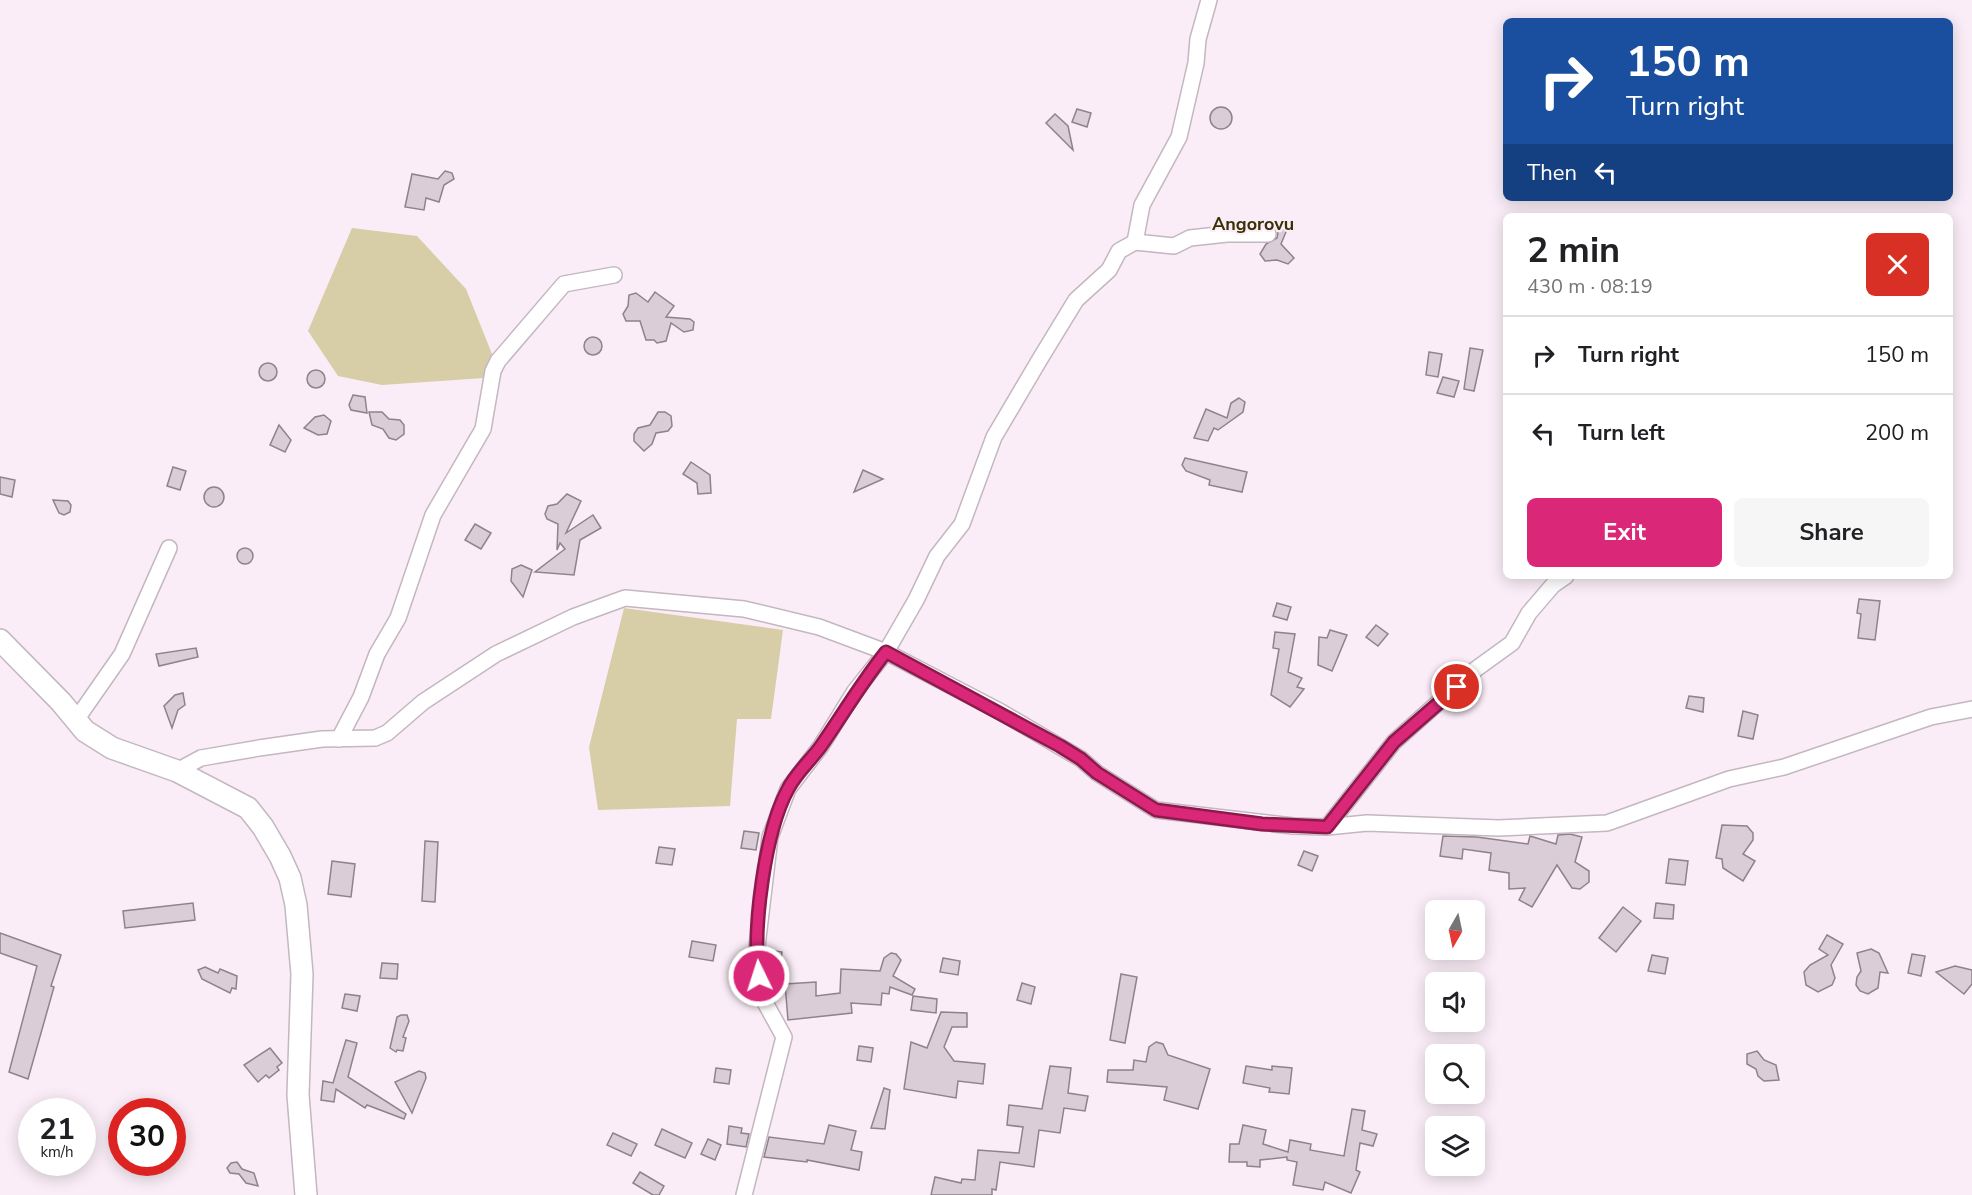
<!DOCTYPE html>
<html lang="en">
<head>
<meta charset="utf-8">
<style>
  :root { --surface:#fff; --page:#f6f6f6; --text:#202124; --muted:#757577; --line:#e0e0e0; --accent:#db2777 }
  body { margin:0; font-family:"Nunito Sans",sans-serif; background:var(--page); color:var(--text); height:100vh; display:flex; flex-direction:column; font-size:22px; white-space:nowrap }
  * { box-sizing:border-box; margin:0 }
  p { font-size:20px; color:var(--muted) }
  .icon { flex:none; width:33px; height:33px; fill:none; stroke:currentColor; stroke-width:2; stroke-linecap:round; stroke-linejoin:round }
  .map { position:relative; flex:1; overflow:hidden }
  .drawer { position:absolute; left:1503px; top:213px; width:450px; height:366px; display:flex; flex-direction:column; background:var(--surface); border-radius:9px; box-shadow:0 3px 15px #0003 }
  .drawer>* { flex:none }
  .hud { position:absolute; left:1503px; top:18px; width:450px; height:183px; border-radius:9px; box-shadow:0 3px 15px #0003; background:#1a4fa0; color:#fff; overflow:hidden }
  .needle { width:39px; rotate:189deg }
  .controls { position:absolute; left:1425px; top:900px; display:grid; gap:12px }
  .controls a { display:grid; place-items:center; width:60px; height:60px; border-radius:9px; background:var(--surface); box-shadow:0 3px 15px #0003; font-size:30px }
  .speed { position:absolute; left:18px; top:1098px; display:flex; gap:12px; font-size:30px; font-weight:700; text-align:center }
  .speed>* { display:grid; place-content:center; width:78px; height:78px; border-radius:50%; background:var(--surface); box-shadow:0 3px 15px #0003; line-height:1 }
  .speed small { font-size:15px; font-weight:400 }
  .speed .limit { border:9px solid #d22; background:#fff; color:#111 }
  .pin { position:absolute; display:grid; place-items:center; width:51px; height:51px; color:#fff; margin:-26px; border:3px solid #fff; border-radius:50%; box-shadow:0 2px 6px #0007 }
  .me { position:absolute; width:66px; margin:-33px; rotate:356deg; stroke-linejoin:round; filter:drop-shadow(0 0 4px #0008) }
  .turn { display:flex; align-items:center; gap:21px; height:126px; padding:0 24px; font-size:27px }
  .turn .icon { width:78px; height:78px; stroke-width:2.5 }
  .turn b { display:block; font-size:42px; line-height:51px }
  .then { display:flex; align-items:center; height:57px; padding:0 24px; background:#0003; gap:12px; font-size:22px }
  .round { display:grid; place-items:center; flex:none; width:63px; height:63px; border-radius:9px; background:var(--page) }
  .summary { display:flex; align-items:center; justify-content:space-between; height:102px; padding:0 24px }
  h1 { font-size:36px; font-weight:700; line-height:45px }
  .cta { display:flex; gap:12px; margin-top:auto; padding:12px 24px }
  .cta a { flex:1; height:69px; border-radius:9px; background:var(--accent); color:#fff; font-size:24px; font-weight:700; line-height:69px; text-align:center }
  .cta a+a { background:var(--page); color:var(--text) }
  ul { padding:0; list-style:none }
  li { display:flex; align-items:center; gap:18px; height:78px; padding:0 24px; border-top:2px solid var(--line) }
  li div { flex:1 }
  li b { display:block; font-size:22px }
  li em { font-style:normal }
  .map>svg:first-child { display:block }
  .green { fill:#d7cea7 }
  .building { fill:#dacdd7; stroke:#8e828b; stroke-width:1.5 }
  .lines { fill:none; stroke-linecap:round; stroke-linejoin:round }
  .street-casing { stroke:#c3b7c0; stroke-width:18 }
  .secondary-casing { stroke:#c3b7c0; stroke-width:24 }
  .street { stroke:#fff; stroke-width:15 }
  .secondary { stroke:#fff; stroke-width:21 }
  .route-casing { stroke:#8e194d; stroke-width:15 }
  .route { stroke:#db2777; stroke-width:10 }
  .labels { text-anchor:middle; dominant-baseline:central; stroke-width:4.5; stroke-linejoin:round; paint-order:stroke }
  .quarter-label { font-size:18px; font-weight:bold; fill:#3a3105; stroke:#faedf7 }
</style>
</head>
<body>
<div class="map">
<svg width="1972" height="1195" viewBox="0 0 1972 1195">
  <rect width="100%" height="100%" fill="#faedf7"/>
  <!-- green -->
  <g class="green">
    <polygon points="352,228 417,236 466,289 492,354 484,378 382,385 338,376 308,331"/>
    <polygon points="624,608 783,630 771,719 737,719 730,806 598,810 589,747"/>
  </g>
  <!-- building -->
  <g class="building">
    <circle cx="1221" cy="118" r="11"/>
    <polygon points="1077,109 1091,113 1087,127 1072,122"/>
    <polygon points="1055,114 1068,126 1073,150 1046,123"/>
    <polygon points="445,171 452,173 454,179 444,185 439,202 426,198 424,210 405,207 412,174 438,179"/>
    <polygon points="1276,222 1288,227 1281,244 1294,258 1288,264 1277,260 1265,261 1260,254 1266,244 1277,238 1278,233 1274,226"/>
    <polygon points="655,292 674,306 666,317 690,319 694,322 693,330 684,332 671,323 666,341 657,343 654,340 646,340 640,321 626,321 623,314 628,306 629,295 636,293 648,302"/>
    <circle cx="593" cy="346" r="9"/>
    <polygon points="1470,348 1483,350 1474,391 1464,389"/>
    <polygon points="1429,352 1442,354 1438,377 1426,375"/>
    <circle cx="268" cy="372" r="9"/>
    <circle cx="316" cy="379" r="9"/>
    <polygon points="1443,377 1459,381 1454,397 1437,393"/>
    <polygon points="353,395 365,397 367,413 351,410 349,405"/>
    <polygon points="1239,398 1245,402 1243,412 1218,430 1214,428 1208,441 1194,438 1206,409 1227,418 1231,403"/>
    <polygon points="369,412 382,412 389,419 400,420 404,425 404,434 396,440 389,438 383,429 372,425"/>
    <polygon points="658,412 665,412 671,416 672,426 668,431 656,433 652,444 644,451 634,441 634,434 638,428 650,425"/>
    <polygon points="324,415 331,421 327,434 318,435 304,428 315,417"/>
    <polygon points="279,425 291,440 285,452 270,445"/>
    <polygon points="1185,458 1247,472 1242,492 1209,485 1210,480 1186,471 1182,465"/>
    <polygon points="691,462 710,475 711,493 698,494 697,483 683,474"/>
    <polygon points="173,467 186,471 180,490 167,486"/>
    <polygon points="863,470 883,479 854,492"/>
    <polygon points="0,477 15,480 12,497 0,494"/>
    <circle cx="214" cy="497" r="10"/>
    <polygon points="567,494 581,501 566,533 593,515 601,528 580,540 574,575 535,572 565,549 560,543 557,550 558,524 547,519 545,514 548,506 557,504"/>
    <polygon points="53,500 68,501 71,505 70,512 64,515 59,513"/>
    <polygon points="475,524 491,533 481,549 465,540"/>
    <circle cx="245" cy="556" r="8"/>
    <polygon points="521,565 532,570 523,597 511,581 512,569"/>
    <polygon points="1859,599 1880,601 1875,640 1858,638 1861,614 1857,613"/>
    <polygon points="1277,603 1291,607 1287,620 1273,616"/>
    <polygon points="1376,625 1388,634 1378,646 1366,637"/>
    <polygon points="1330,630 1347,635 1332,671 1318,665 1319,637 1327,638"/>
    <polygon points="1275,632 1295,634 1288,672 1302,678 1297,687 1304,689 1290,707 1271,695 1279,649 1273,648"/>
    <polygon points="196,648 198,657 159,666 156,654"/>
    <polygon points="183,693 185,705 178,710 172,728 164,706 175,695"/>
    <polygon points="1689,696 1704,698 1703,712 1686,708"/>
    <polygon points="1743,711 1758,715 1753,739 1738,736"/>
    <polygon points="1722,825 1747,826 1753,833 1753,840 1743,854 1755,861 1743,881 1723,868 1722,859 1716,858"/>
    <polygon points="744,831 759,833 756,850 741,848"/>
    <polygon points="1570,834 1582,837 1575,862 1589,871 1589,882 1580,889 1572,888 1557,865 1532,907 1519,900 1525,888 1509,889 1509,873 1489,870 1491,853 1463,849 1462,859 1440,856 1443,836 1477,837 1528,844 1530,836 1556,844 1558,835"/>
    <polygon points="425,841 438,842 435,902 422,901"/>
    <polygon points="659,847 675,849 672,865 656,863"/>
    <polygon points="1304,851 1318,856 1312,871 1298,865"/>
    <polygon points="1669,859 1688,861 1685,885 1666,883"/>
    <polygon points="332,861 355,864 351,897 328,894"/>
    <polygon points="193,903 195,920 125,928 123,911"/>
    <polygon points="1656,903 1674,905 1673,919 1654,918"/>
    <polygon points="1623,907 1641,921 1616,952 1599,938"/>
    <polygon points="0,933 61,955 51,986 54,987 28,1079 9,1072 37,966 0,953"/>
    <polygon points="1827,935 1843,944 1831,965 1835,978 1832,985 1818,992 1806,985 1804,972 1810,965 1828,955 1819,949"/>
    <polygon points="692,941 716,945 713,961 689,957"/>
    <polygon points="1871,949 1879,953 1888,973 1880,972 1878,988 1868,994 1860,991 1856,985 1857,977 1861,971 1857,953"/>
    <polygon points="770,950 782,952 780,967 767,965"/>
    <polygon points="891,953 896,954 901,960 893,976 915,989 912,995 890,987 889,994 882,993 881,1005 851,1003 852,1013 788,1020 785,984 816,982 816,996 840,993 841,969 880,971 884,958"/>
    <polygon points="1912,954 1925,956 1921,976 1908,973"/>
    <polygon points="1652,955 1668,958 1665,974 1648,971"/>
    <polygon points="943,958 960,961 958,975 940,972"/>
    <polygon points="382,963 398,964 397,979 380,978"/>
    <polygon points="1955,966 1972,970 1972,984 1964,994 1936,972"/>
    <polygon points="205,967 218,973 220,969 237,976 236,989 232,988 230,993 202,979 198,970"/>
    <polygon points="1121,974 1137,977 1125,1043 1110,1040"/>
    <polygon points="1022,983 1035,987 1031,1004 1017,1000"/>
    <polygon points="345,994 360,996 357,1011 342,1008"/>
    <polygon points="913,996 937,999 936,1013 911,1010"/>
    <polygon points="941,1012 967,1013 967,1027 952,1027 944,1047 954,1061 985,1064 983,1084 958,1081 956,1098 904,1089 911,1042 927,1048"/>
    <polygon points="401,1015 407,1015 409,1021 403,1037 406,1038 403,1051 397,1050 396,1052 390,1048 397,1017"/>
    <polygon points="346,1040 357,1043 348,1077 406,1114 404,1119 367,1105 365,1108 336,1089 334,1102 321,1100 323,1081 333,1083"/>
    <polygon points="1156,1042 1163,1044 1168,1055 1210,1069 1198,1109 1164,1100 1167,1087 1107,1082 1108,1070 1133,1070 1134,1060 1146,1062 1149,1047"/>
    <polygon points="859,1046 873,1048 871,1062 857,1060"/>
    <polygon points="270,1048 282,1063 277,1067 279,1070 269,1078 266,1075 258,1082 244,1065"/>
    <polygon points="1757,1051 1764,1060 1776,1065 1779,1080 1764,1081 1758,1076 1756,1069 1747,1064 1747,1054"/>
    <polygon points="1050,1066 1071,1068 1068,1093 1088,1096 1085,1111 1064,1108 1060,1133 1039,1130 1034,1167 1000,1162 996,1190 992,1189 992,1195 931,1195 935,1177 961,1183 962,1179 975,1180 978,1150 1019,1153 1023,1127 1007,1125 1009,1105 1042,1109"/>
    <polygon points="1246,1066 1272,1070 1272,1066 1292,1068 1289,1094 1269,1092 1270,1088 1243,1083"/>
    <polygon points="716,1068 731,1070 729,1084 714,1082"/>
    <polygon points="419,1071 425,1073 426,1078 412,1113 395,1082"/>
    <polygon points="884,1088 890,1090 885,1129 871,1128"/>
    <polygon points="1352,1109 1365,1111 1362,1130 1377,1134 1373,1146 1360,1143 1356,1170 1360,1172 1351,1193 1325,1182 1323,1190 1293,1185 1297,1162 1287,1160 1287,1157 1260,1160 1260,1167 1247,1166 1247,1162 1229,1162 1230,1144 1239,1144 1243,1125 1266,1130 1263,1144 1288,1152 1290,1140 1311,1144 1310,1150 1344,1156"/>
    <polygon points="829,1125 856,1131 851,1150 862,1152 859,1170 807,1160 807,1162 764,1157 769,1137 824,1144"/>
    <polygon points="729,1126 742,1128 741,1133 749,1134 746,1147 727,1144"/>
    <polygon points="662,1129 692,1143 685,1158 655,1145"/>
    <polygon points="613,1133 637,1144 631,1156 607,1145"/>
    <polygon points="708,1139 721,1145 715,1160 701,1154"/>
    <polygon points="237,1162 242,1169 254,1173 258,1186 246,1183 239,1174 230,1173 227,1168 231,1163"/>
    <polygon points="640,1172 664,1186 659,1195 653,1195 633,1183"/>
  </g>
  <g class="lines">
    <!-- street casing -->
    <g class="street-casing">
      <g id="street">
        <polyline points="1135,242 1142,205 1179,137 1196,63 1198,39 1209,0"/>
        <polyline points="76,720 122,654 169,548"/>
        <polyline points="339,739 361,697 377,654 398,618 433,515 483,429 493,371 498,361 564,284 614,275"/>
        <polyline points="177,771 201,758 259,748 322,739 375,738 387,733 423,702 496,654 573,617 625,598 744,609 819,627 886,652 1001,712 1081,759 1097,773 1156,810 1293,826 1327,827 1367,823 1499,828 1607,823 1729,779 1784,767 1931,717 1972,709"/>
        <polyline points="1327,827 1394,742 1476,669 1512,643 1529,613 1553,585 1566,576"/>
        <polyline points="744,1195 784,1037 762,997 756,955 770,837 788,789 821,746 855,691 886,652 916,600 937,556 962,524 994,437 1040,359 1076,300 1109,270 1119,251 1135,242 1174,246 1190,238 1227,234 1268,234"/>
      </g>
    </g>
    <!-- secondary casing -->
    <g class="secondary-casing">
      <polyline id="secondary" points="0,640 61,702 85,731 112,748 177,771 248,808 263,827 280,856 290,878 296,905 302,974 298,1095 306,1195"/>
    </g>
    <!-- street -->
    <use href="#street" class="street"/>
    <!-- secondary -->
    <use href="#secondary" class="secondary"/>
  </g>
  <g class="lines">
    <!-- route casing -->
    <g class="route-casing">
      <path id="route" d="M 759,976 C 752,929 765,831 788,789 C 796,773 811,760 821,746 C 843,714 862,682 886,652 L 1060,746 L 1081,759 L 1097,773 L 1156,810 L 1262,824 L 1327,827 L 1394,742 L 1457,687"/>
    </g>
    <!-- route -->
    <use href="#route" class="route"/>
  </g>
  <g class="labels">
    <!-- quarter labels -->
    <g class="quarter-label">
      <text x="1253" y="224">Angorovu</text>
    </g>
  </g>
</svg>
<div class="controls">
<a><svg class="needle" viewBox="-14 -14 28 28"><path d="M0-13l5 13h-10z" fill="#e53935"/><path d="M0 13l5-13h-10z" fill="#757577"/></svg></a>
<a><svg class="icon" aria-label="sound" viewBox="0 0 24 24"><path d="M4 9h4l5-4v14l-5-4H4zM17 9q2 3 0 6"/></svg></a>
<a><svg class="icon" aria-label="search" viewBox="0 0 24 24"><circle cx="10" cy="10" r="6"/><path d="M15 15l6 6"/></svg></a>
<a><svg class="icon" aria-label="layers" viewBox="0 0 24 24"><path d="M12 4l9 5-9 5-9-5zM3 14l9 5 9-5"/></svg></a>
</div>
<div class="speed"><div>21<small>km/h</small></div><div class="limit">30</div></div>
<div class="pin" style="left:1457px;top:687px;background:#d93025"><svg class="icon" aria-label="arrive" viewBox="0 0 24 24"><path d="M6 21V4h12l-3 4 3 4H6"/></svg></div>
<svg class="me" style="left:759px;top:976px" viewBox="-20 -20 40 40"><circle r="17" fill="#db2777" stroke="#fff" stroke-width="3"/><path d="M0-11L8 9 0 5-8 9z" fill="#fff"/></svg>
<div class="hud">
<div class="turn"><svg class="icon" aria-label="right" viewBox="0 0 24 24"><path d="M7 20v-9h11M14 6l5 5-5 5"/></svg><div><b>150 m</b>Turn right</div></div>
<div class="then">Then<svg class="icon" aria-label="left" viewBox="0 0 24 24"><path d="M17 20v-9H6M10 6l-5 5 5 5"/></svg></div>
</div>
<section class="drawer">
<div class="summary"><div><h1>2 min</h1><p>430 m · 08:19</p></div><a class="round" style="background:#d93025;color:#fff"><svg class="icon" aria-label="close" viewBox="0 0 24 24"><path d="M6 6l12 12M18 6L6 18"/></svg></a></div>
<ul>
<li><svg class="icon" aria-label="right" viewBox="0 0 24 24"><path d="M7 20v-9h11M14 6l5 5-5 5"/></svg><div><b>Turn right</b></div><em>150 m</em></li>
<li><svg class="icon" aria-label="left" viewBox="0 0 24 24"><path d="M17 20v-9H6M10 6l-5 5 5 5"/></svg><div><b>Turn left</b></div><em>200 m</em></li>
</ul>
<div class="cta"><a>Exit</a><a>Share</a></div>
</section>
</div>
</body>
</html>
